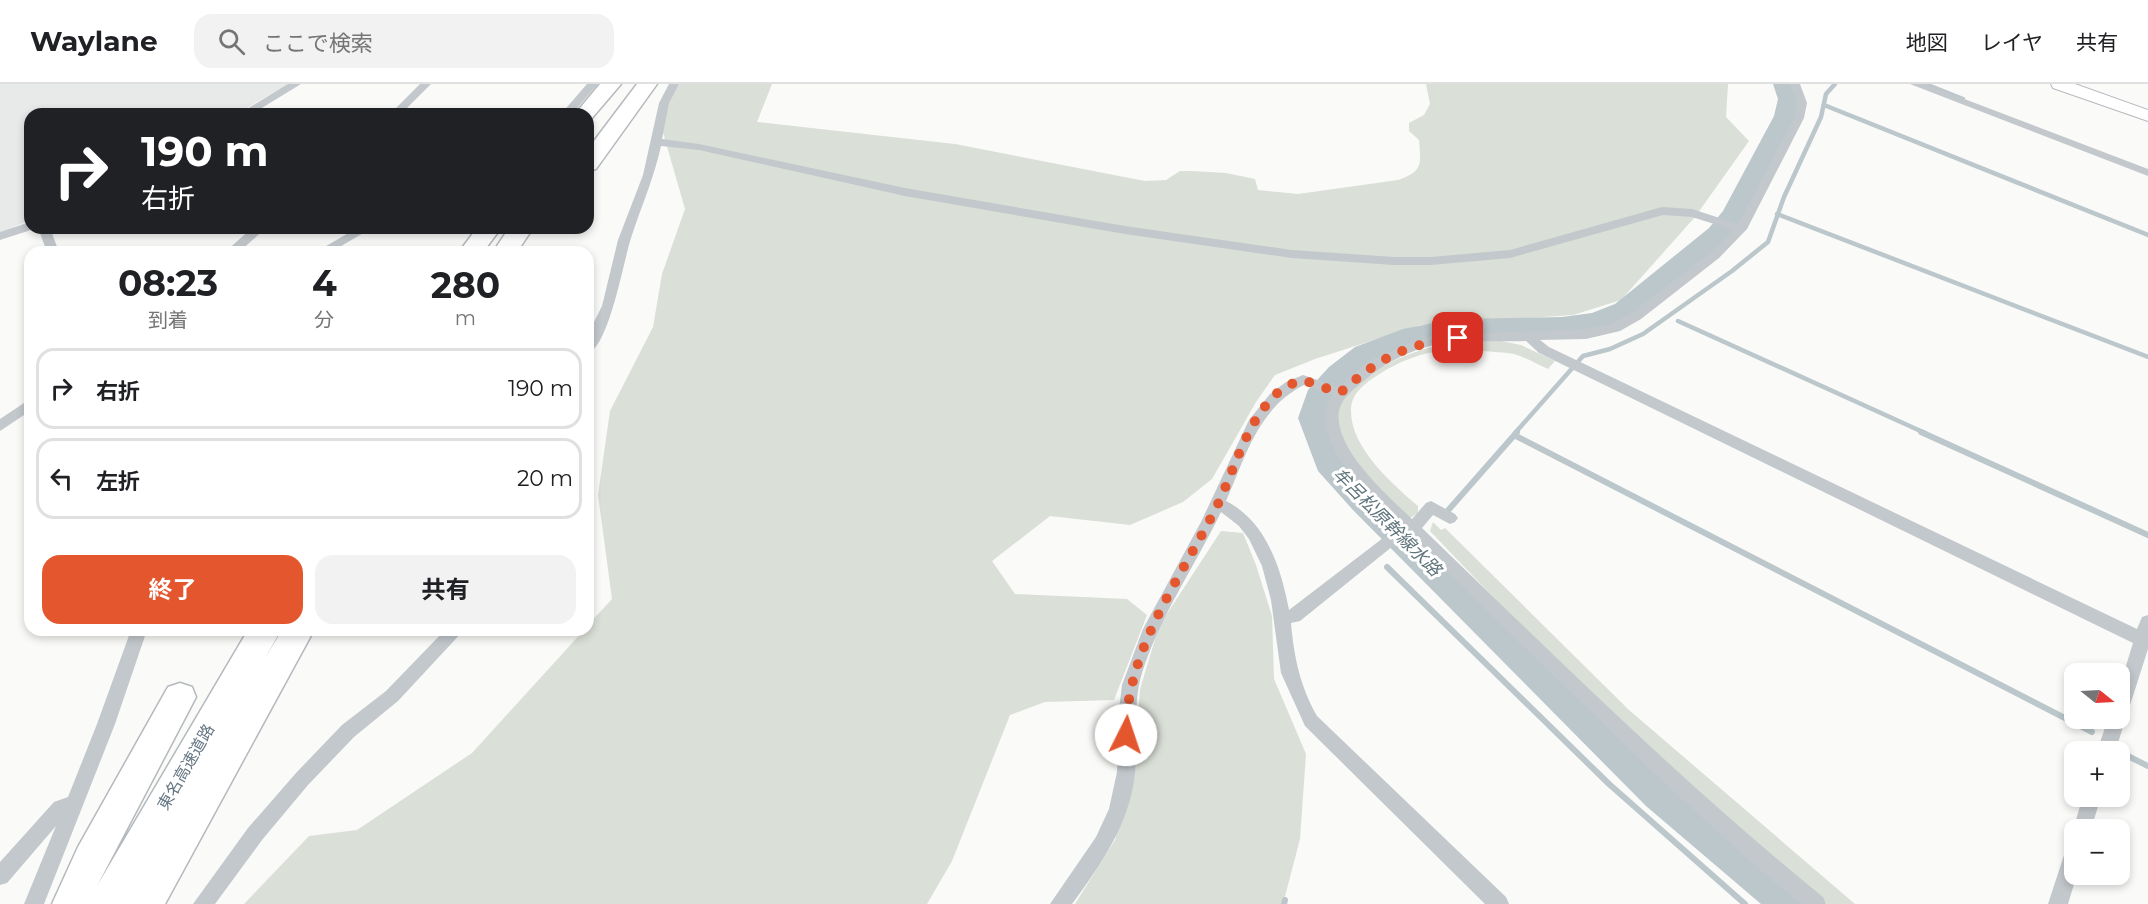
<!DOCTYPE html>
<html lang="ja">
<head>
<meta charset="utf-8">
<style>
  :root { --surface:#fff; --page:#f2f2f2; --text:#202124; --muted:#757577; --line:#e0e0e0; --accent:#e4572e }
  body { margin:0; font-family:Montserrat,"Noto Sans JP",sans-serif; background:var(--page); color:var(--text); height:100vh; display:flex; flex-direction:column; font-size:22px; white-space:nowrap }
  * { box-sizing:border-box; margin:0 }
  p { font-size:20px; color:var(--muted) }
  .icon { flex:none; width:33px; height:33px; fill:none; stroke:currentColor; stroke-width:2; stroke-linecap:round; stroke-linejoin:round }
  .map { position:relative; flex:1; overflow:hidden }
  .panel { position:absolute; left:24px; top:162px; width:570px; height:390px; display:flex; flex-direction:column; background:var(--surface); border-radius:18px; box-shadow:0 3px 9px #0003 }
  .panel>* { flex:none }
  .hud { position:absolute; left:24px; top:24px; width:570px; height:126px; border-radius:18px; box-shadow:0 3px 9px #0003; background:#202124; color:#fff; overflow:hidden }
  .needle { width:39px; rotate:108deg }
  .tools { position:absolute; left:2064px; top:579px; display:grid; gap:12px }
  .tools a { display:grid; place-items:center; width:66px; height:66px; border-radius:12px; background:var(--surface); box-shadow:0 3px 9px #0003; font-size:30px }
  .pin { position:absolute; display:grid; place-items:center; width:51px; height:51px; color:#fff; margin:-26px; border-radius:12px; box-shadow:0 3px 9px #0006 }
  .me { position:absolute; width:66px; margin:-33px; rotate:4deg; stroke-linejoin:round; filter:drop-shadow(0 0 4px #0008) }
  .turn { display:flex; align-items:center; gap:21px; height:126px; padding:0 18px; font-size:27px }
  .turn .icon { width:78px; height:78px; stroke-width:2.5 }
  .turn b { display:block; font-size:42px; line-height:51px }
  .eta { display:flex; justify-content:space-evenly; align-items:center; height:102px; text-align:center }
  .eta b { font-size:36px; font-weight:700; line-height:42px }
  .button { display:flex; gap:12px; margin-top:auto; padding:12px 18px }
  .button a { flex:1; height:69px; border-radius:18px; background:var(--accent); color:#fff; font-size:24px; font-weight:700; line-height:69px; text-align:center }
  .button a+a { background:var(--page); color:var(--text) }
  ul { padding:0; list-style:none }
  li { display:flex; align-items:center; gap:18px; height:81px; margin:0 12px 9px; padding:0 6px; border:3px solid var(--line); border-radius:18px }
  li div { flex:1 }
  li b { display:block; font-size:22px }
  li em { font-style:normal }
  header { display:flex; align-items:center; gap:36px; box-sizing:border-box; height:84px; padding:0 30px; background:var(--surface); border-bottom:2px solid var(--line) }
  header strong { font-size:28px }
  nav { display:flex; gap:33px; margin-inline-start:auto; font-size:21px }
  .search { width:420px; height:54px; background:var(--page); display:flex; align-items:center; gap:15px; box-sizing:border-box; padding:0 21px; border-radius:18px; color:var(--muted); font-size:22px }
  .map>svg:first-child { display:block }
  .built { fill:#e8e9e9 }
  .green { fill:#dadfd7 }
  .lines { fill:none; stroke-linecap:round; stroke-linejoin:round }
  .stream-far1 { stroke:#bbc7cb; stroke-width:4.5 }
  .stream { stroke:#bbc7cb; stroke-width:6 }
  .river { fill:#bbc7cb; fill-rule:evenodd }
  .primary-casing { stroke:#b5babe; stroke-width:2 }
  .highway-casing { stroke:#b4b9bd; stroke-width:3 }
  .street { fill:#c3c8cc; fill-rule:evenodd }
  .primary { fill:#fff; fill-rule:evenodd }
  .highway { fill:#fff; fill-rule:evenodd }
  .route { stroke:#e4572e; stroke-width:10; stroke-dasharray:0 18 }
  .labels { text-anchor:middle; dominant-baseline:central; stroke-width:6; stroke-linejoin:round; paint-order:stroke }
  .street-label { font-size:16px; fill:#657683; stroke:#fff }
  .water-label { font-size:18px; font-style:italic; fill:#60757c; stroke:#fff }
</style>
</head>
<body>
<header>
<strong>Waylane</strong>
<div class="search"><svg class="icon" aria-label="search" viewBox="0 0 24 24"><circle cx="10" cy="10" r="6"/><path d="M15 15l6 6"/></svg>ここで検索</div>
<nav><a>地図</a><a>レイヤ</a><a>共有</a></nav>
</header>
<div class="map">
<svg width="2148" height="820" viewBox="0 0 2148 820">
  <rect width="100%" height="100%" fill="#fafaf8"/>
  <!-- built -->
  <polygon class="built" points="0,0 289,0 236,30 30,30 30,136 0,149"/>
  <!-- green -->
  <g class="green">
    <path d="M 679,0 L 772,0 L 757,38 L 955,60 L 1145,97 L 1166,96 L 1180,87 L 1192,87 L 1226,89 L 1255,95 L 1258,106 L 1298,110 L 1398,96 C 1423,87 1421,81 1419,56 L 1409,47 L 1409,39 L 1424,31 L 1430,20 L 1426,0 L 1728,0 L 1726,33 L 1749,57 L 1695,133 L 1621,216 L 1573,231 L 1420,241 L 1315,275 L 1275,291 L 1256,318 L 1212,395 L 1183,418 L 1130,441 L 1050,432 L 992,477 L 1015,510 L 1127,515 L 1147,531 L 1114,616 L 1045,618 L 1010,631 L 952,777 L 927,820 L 244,820 L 309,752 L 357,746 L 472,669 L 584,546 L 588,546 L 588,541 L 612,515 L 598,411 L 610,327 L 653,243 L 662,190 L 685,125 L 662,45 L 670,14 Z"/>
    <path d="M 1501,257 L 1521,261 L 1555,277 L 1548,285 C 1537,280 1525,273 1514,270 C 1504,268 1492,268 1482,267 C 1440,264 1417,268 1381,289 C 1367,298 1351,308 1351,326 C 1350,363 1392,400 1418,422 L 1418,429 L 1410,434 C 1386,412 1342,370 1338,336 C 1334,296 1415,264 1446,260 C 1464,257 1483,258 1501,257 Z"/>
    <path d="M 1433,438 L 1441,446 L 1445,444 L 1629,626 L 1855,820 L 1827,820 C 1687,704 1555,579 1430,447 Z"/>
    <polygon points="1221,447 1243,449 1256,481 1272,532 1274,595 1306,670 1300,755 1283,820 1075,820 1115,756 1136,671 1140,605 1159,542"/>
  </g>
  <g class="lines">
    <!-- stream-far1 -->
    <g class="stream-far1">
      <polyline points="1925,0 1963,15"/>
      <polyline points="1824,21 2148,151"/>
      <polyline points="1777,130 2148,273"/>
      <polyline points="1678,237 1925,349"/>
      <polyline points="1515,349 1583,272 1610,265 1643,250 1732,187 1768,158 1784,113 1821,33 1826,10 1835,0"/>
    </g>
    <!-- stream -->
    <g class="stream">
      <polyline points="1921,348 2148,451"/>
      <polyline points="1516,352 2092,648"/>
      <polyline points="1444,431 1517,348"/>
      <polyline points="1387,483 1609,700 1745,820"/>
      <polyline points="2118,667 2148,682"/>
      <polyline points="1284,820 1285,816"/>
    </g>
    <!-- river -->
    <polygon class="river" points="1773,0 1795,0 1800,15 1796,32 1747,129 1727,156 1635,232 1597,247 1562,251 1453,253 1410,263 1375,277 1349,297 1332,316 1328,334 1342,373 1375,408 1674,696 1806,806 1812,820 1761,820 1646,722 1353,426 1318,387 1298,334 1308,306 1329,283 1355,263 1403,245 1453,235 1562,233 1592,229 1615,220 1709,144 1723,127 1774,32 1778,15"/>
    <!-- primary casing -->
    <g class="primary-casing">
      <polygon id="primary" points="2051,0 2075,0 2148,26 2148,37 2053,4"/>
    </g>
    <!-- highway casing -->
    <g class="highway-casing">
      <g id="highway">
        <polygon points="600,0 621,0 592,34 588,35 588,30 575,30"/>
        <polygon points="637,0 657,0 596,85 588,87 588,65"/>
        <polygon points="477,144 501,144 483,168 465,168 462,164"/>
        <polygon points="509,144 533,144 517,168 493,168"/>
        <polygon points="248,546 281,546 264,576 282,546 314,546 165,820 52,820 78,763 168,603 180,599 192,603 196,613 97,802"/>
      </g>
    </g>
    <!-- street -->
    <g class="street">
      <polygon points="288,0 301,0 252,30 239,30"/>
      <polygon points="420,0 431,0 401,30 390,30"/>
      <polygon points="587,0 598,0 572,30 561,30"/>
      <path d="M 669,0 L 679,0 L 669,19 L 662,55 L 699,60 L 905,104 L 1125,142 L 1292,166 L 1394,173 L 1431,173 L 1510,166 L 1662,123 L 1692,125 L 1738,140 L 1794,34 L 1797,19 L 1790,0 L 1800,0 L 1807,19 L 1804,34 L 1747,145 L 1719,174 L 1641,235 L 1620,247 L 1586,255 L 1540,256 L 1549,263 L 2137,545 L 2142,533 L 2148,531 L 2148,565 L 2115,668 L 2097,668 L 2108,634 L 2120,634 L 2120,601 L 2133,559 L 1539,269 L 1526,257 C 1500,258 1457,256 1434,261 C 1409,267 1384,279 1365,296 C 1354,305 1342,313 1339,327 C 1333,364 1388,412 1412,435 L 1426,419 L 1431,417 L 1455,430 L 1458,434 L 1455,438 L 1450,440 L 1433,431 L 1422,444 C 1553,570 1682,699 1823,813 L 1826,820 L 1801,820 L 1753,780 L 1664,699 L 1411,453 L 1393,462 L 1300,537 L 1291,539 C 1294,573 1300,602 1317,632 L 1506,813 L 1509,820 L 1485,820 L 1305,642 L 1281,589 L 1271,516 L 1262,482 L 1249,455 L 1239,442 L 1221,428 C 1195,482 1160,532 1142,589 C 1132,622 1138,656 1135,689 C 1130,739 1101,781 1072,820 L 1050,820 L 1096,753 L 1109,725 L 1117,688 L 1119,626 L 1122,601 L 1143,545 L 1201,438 L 1249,336 L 1270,310 L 1286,298 L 1303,291 L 1338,303 L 1369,277 L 1397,264 L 1434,251 L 1586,245 L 1611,240 L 1631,229 L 1711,168 L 1733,146 L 1692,133 L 1663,131 L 1510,174 L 1431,181 L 1394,181 L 1292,174 L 1125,150 L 905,112 L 699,66 L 661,62 C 654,94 641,123 631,154 C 624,175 609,263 588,269 L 588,250 L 602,222 L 618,156 L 643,91 L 659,19 ZM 1304,301 L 1332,311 C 1330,317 1325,323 1325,329 C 1322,370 1374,417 1401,443 L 1383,454 L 1289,526 C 1281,484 1266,437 1226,417 C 1245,374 1258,324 1304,301 Z"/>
      <polygon points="1910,0 1925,0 2148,85 2148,92"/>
      <polygon points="30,138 30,144 34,145 0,156 0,148"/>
      <polygon points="38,144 50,144 59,168 47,168"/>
      <polygon points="252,144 266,144 239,168 225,168"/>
      <polygon points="357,144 372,144 331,168 316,168"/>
      <polygon points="30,315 30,327 0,347 0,335"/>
      <polygon points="131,546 147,546 115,640 44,820 24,820 56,742 7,799 0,801 0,778 54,718 68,713 97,640"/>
      <polygon points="445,546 464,546 398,617 354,653 308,701 262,756 215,820 193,820 248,744 296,689 342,641 386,607"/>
      <polygon points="2083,712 2101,712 2091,746 2074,746 2074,750 2073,746"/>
      <polygon points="2074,759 2074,790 2077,790 2068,820 2048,820 2065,768 2067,762"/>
    </g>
    <!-- primary -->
    <use href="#primary" class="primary"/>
    <!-- highway -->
    <use href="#highway" class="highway"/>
  </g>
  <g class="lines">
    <!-- route -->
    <path class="route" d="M 1126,651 C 1126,564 1181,495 1218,420 C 1236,382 1248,332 1282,305 C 1288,301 1296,298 1303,296 L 1340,309 C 1379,274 1406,260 1458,254"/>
  </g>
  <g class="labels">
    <!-- street labels -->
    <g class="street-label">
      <text transform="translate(186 683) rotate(-60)">東名高速道路</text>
    </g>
    <!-- water labels -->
    <g class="water-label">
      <text transform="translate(1387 438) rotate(45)">牟呂松原幹線水路</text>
    </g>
  </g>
</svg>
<div class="tools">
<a><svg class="needle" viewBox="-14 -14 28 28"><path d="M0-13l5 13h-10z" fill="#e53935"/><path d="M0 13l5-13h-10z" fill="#757577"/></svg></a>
<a>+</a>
<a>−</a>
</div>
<div class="pin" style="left:1458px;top:254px;background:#d93025"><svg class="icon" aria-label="arrive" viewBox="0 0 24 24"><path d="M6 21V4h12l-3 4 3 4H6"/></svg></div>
<svg class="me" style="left:1126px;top:651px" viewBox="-20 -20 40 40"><circle r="19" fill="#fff"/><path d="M0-13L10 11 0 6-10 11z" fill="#e4572e"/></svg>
<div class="hud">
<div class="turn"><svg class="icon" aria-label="right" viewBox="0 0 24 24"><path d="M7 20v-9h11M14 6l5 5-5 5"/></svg><div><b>190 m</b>右折</div></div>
</div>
<section class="panel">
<div class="eta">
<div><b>08:23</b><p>到着</p></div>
<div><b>4</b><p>分</p></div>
<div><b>280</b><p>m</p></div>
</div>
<ul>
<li><svg class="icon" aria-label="right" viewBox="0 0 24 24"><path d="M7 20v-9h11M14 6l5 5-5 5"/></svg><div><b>右折</b></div><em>190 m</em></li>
<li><svg class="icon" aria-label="left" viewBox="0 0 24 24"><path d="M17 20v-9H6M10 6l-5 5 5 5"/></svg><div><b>左折</b></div><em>20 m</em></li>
</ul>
<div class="button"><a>終了</a><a>共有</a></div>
</section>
</div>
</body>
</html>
